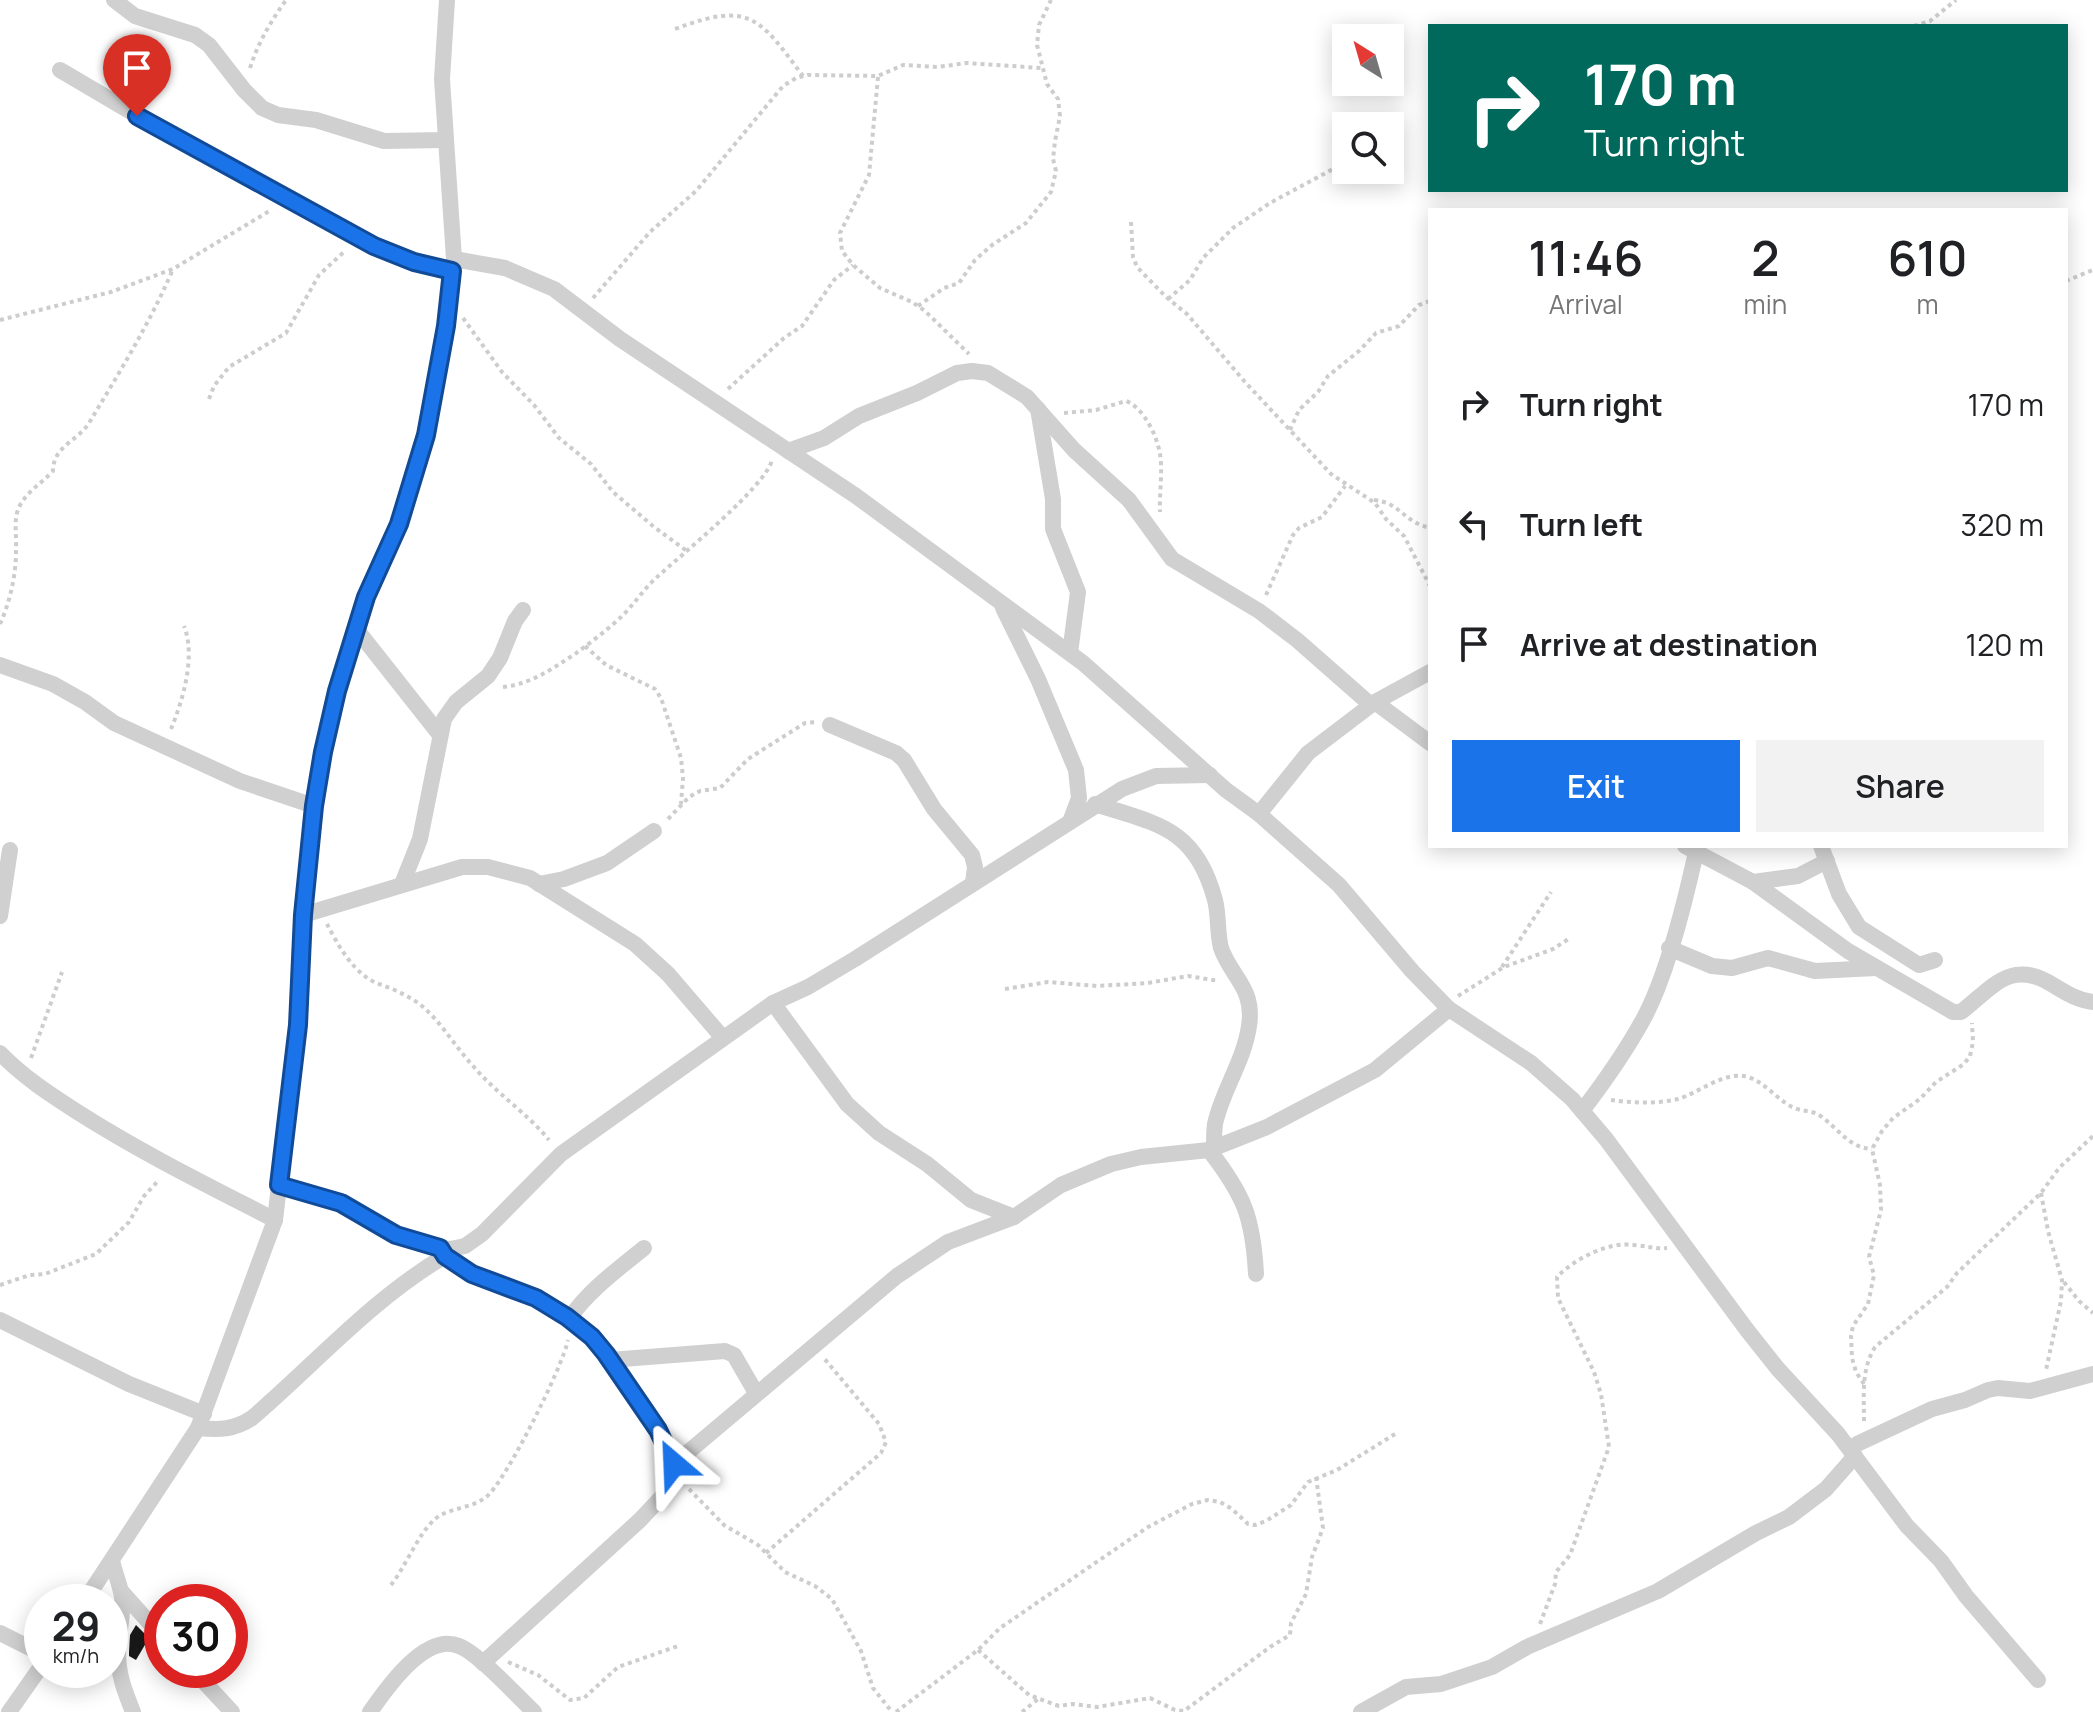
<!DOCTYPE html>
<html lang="en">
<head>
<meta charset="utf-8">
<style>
  :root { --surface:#fff; --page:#f2f2f2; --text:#202124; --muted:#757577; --accent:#1a73e8 }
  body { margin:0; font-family:Manrope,sans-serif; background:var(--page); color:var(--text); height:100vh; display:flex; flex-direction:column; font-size:30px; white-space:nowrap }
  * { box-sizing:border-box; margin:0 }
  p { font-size:26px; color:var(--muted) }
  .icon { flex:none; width:44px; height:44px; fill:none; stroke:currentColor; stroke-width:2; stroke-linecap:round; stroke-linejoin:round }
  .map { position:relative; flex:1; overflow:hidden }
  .side { position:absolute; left:1428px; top:208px; width:640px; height:640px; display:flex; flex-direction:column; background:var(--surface); border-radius:0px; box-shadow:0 4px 20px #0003 }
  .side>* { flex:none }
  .top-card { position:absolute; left:1428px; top:24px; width:640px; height:168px; border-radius:0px; box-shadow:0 4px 20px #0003; background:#00695c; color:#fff; overflow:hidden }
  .needle { width:52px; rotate:323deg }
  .controls { position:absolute; left:1332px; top:24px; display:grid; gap:16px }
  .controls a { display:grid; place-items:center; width:72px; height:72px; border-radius:0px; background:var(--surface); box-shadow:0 4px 20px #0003; font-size:40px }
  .speed { position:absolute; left:24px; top:1584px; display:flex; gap:16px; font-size:40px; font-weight:700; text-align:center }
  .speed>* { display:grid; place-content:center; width:104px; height:104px; border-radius:50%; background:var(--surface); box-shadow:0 4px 20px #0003; line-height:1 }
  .speed small { font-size:20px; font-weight:400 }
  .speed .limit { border:12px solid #d22; background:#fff; color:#111 }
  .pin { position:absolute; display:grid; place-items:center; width:68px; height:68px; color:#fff; margin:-82px -34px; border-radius:50% 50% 50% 0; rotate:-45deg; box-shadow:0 0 8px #0007 }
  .pin .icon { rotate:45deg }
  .me { position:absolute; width:88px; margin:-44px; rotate:334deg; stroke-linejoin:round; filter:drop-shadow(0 0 6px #0008) }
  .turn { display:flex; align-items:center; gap:28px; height:168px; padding:0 24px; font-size:36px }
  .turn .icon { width:104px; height:104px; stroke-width:2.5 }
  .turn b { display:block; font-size:56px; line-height:68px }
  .eta { display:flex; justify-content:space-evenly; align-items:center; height:136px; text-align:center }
  .eta b { font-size:48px; font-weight:600; line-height:56px }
  .button { display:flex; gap:16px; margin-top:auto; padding:16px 24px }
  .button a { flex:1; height:92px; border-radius:0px; background:var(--accent); color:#fff; font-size:32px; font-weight:600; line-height:92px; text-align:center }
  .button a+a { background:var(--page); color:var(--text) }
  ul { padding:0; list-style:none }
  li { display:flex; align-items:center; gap:24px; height:120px; padding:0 24px }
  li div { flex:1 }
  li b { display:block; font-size:30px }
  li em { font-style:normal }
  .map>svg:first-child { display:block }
  .building { fill:#1a1a1a }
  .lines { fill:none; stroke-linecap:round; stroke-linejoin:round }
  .path { stroke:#cdcdcd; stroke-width:4; stroke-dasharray:4 4; stroke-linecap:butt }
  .minor { stroke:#d0d0d0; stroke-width:16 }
  .route-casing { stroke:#114b97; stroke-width:20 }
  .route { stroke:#1a73e8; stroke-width:14 }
</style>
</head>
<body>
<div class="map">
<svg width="2093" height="1712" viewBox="0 0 2093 1712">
  <rect width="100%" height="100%" fill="#fff"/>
  <!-- building -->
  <polygon class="building" points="136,1625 149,1638 136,1660 129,1656 129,1652 130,1635"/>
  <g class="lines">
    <!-- path -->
    <g class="path">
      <polyline points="1914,26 1930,21 1956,0"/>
      <path d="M 675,29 C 751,0 760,19 803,76"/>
      <path d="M 250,68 C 258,43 271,21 286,0"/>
      <polyline points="878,77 869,175 840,233 842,251 853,265 880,288 912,302 925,311 969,354"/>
      <polyline points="1131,222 1133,257 1137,267 1166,297 1187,314 1245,382 1331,474 1375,503 1386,519 1404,536 1430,586"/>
      <polyline points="2066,281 2093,270"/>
      <polyline points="593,298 650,232 696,191 783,86 796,78 808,75 878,76 903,65 937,67 967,63 1041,68"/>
      <polyline points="1168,299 1190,280 1203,258 1233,228 1270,203 1346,162"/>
      <polyline points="918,306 944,288 959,283 975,260 992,245 1026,223 1051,192 1056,171 1053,159 1055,141 1060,116 1058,99 1047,84 1037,45 1039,25 1051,0"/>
      <polyline points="463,318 502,372 534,405 559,438 591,464 613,492 654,527 687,551"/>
      <polyline points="0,320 111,292 173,269 271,210"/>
      <polyline points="728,389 784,338 802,326 834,280 853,265"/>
      <polyline points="209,399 214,386 229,367 286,333 319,275 346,250"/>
      <path d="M 1064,413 L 1096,410 L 1126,401 C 1144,408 1157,436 1160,454 C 1163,472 1159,494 1160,512"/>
      <polyline points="1290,430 1299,410 1318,392 1328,376 1359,351 1376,333 1399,326 1419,305 1430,301"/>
      <path d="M 1374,500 C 1401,503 1402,521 1430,528"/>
      <polyline points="1266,595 1293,535 1299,528 1322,517 1345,486"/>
      <path d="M 0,624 C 10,602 16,575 16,551 C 17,535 13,521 19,507 C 28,490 41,484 53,471 C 53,446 78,441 89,423 C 119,373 150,323 173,269"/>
      <polyline points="585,646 606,665 655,689 661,698 681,758 683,778 681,804"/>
      <path d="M 503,687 C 531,684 552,669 575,654 C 591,642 609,629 623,615 C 635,603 644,589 656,578 C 680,556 766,486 772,460"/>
      <path d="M 171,729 C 183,700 196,656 184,626"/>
      <polyline points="668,819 689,797 700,791 720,788 748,759 805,723 816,722"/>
      <path d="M 327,924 C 338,945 354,975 379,984 C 394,989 409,996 422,1006 C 442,1023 456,1048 474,1067 C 497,1094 527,1113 549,1140"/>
      <polyline points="1502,967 1551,892"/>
      <polyline points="1005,989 1048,982 1097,986 1148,983 1188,976 1219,981"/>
      <polyline points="1458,996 1504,967 1553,949 1570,938"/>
      <polyline points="31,1058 62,972"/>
      <path d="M 1611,1100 C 1632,1103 1657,1104 1678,1099 C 1699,1093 1725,1070 1748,1077 C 1765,1082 1777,1100 1794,1108 C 1804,1112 1813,1110 1822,1117 C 1839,1130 1850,1148 1872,1149"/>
      <polyline points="2041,1193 2048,1231 2062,1280 2061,1301 2046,1370"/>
      <polyline points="2064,1282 2079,1301 2093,1313"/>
      <polyline points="0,1285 30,1275 45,1274 96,1254 129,1222 144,1196 159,1180"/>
      <polyline points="1864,1384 1856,1372 1852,1358 1851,1336 1853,1326 1868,1304 1874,1275 1869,1257 1881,1210 1880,1185 1872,1149 1882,1131 1893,1118 1920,1099 1936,1082 1964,1064 1970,1056 1973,1042 1972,1023"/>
      <path d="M 1864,1421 C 1864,1394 1861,1370 1875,1347 L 1947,1287 L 1957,1273 L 2041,1193 L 2059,1168 L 2093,1136"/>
      <polyline points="689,1489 724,1525 758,1545 785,1572 815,1586 832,1599 861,1651 873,1688 892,1712"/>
      <polyline points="766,1553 881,1453 886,1442 879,1424 823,1357"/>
      <path d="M 391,1585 C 406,1566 418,1534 435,1519 C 450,1507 471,1509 486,1497 C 505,1483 563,1366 568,1340"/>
      <path d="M 1540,1624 L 1555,1584 L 1556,1572 L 1570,1555 L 1609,1447 L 1601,1394 L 1594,1372 L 1558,1298 L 1557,1277 C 1574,1259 1609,1241 1634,1245 C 1646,1246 1655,1249 1667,1248"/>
      <polyline points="978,1650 1029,1695 1059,1706 1072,1704 1097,1707 1150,1698 1175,1710 1184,1711 1270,1647 1290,1635 1291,1623 1306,1594 1312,1557 1323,1528 1316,1477"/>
      <polyline points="508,1662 538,1675 570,1700 584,1698 618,1667 678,1646"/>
      <polyline points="896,1712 978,1650 1000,1628 1148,1527 1192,1504 1208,1500 1220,1502 1232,1509 1248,1524 1255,1525 1266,1521 1291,1505 1308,1482 1337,1470 1395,1434"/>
      <polyline points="1022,1712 1038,1699"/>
    </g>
    <!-- minor -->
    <g class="minor">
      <polyline points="114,0 135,16 195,35 209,45 244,90 262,108 278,115 316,120 384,141 446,140"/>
      <polyline points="60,70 189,146 374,246 414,262 452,271"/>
      <polyline points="454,259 505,268 554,289 620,339 856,496 1083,663 1226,790 1259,814 1339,885 1412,971 1449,1009 1531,1063 1572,1099 1606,1139 1747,1330 1778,1369 1838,1434 1907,1526 1941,1561 1966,1596 2038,1680"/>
      <polyline points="1038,409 1053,499 1053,529 1078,592 1070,653"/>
      <polyline points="788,451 824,438 859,416 917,393 957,373 972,371 988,373 1027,397 1074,450 1129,500 1172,559 1259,611 1297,640 1371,705"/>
      <polyline points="1003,608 1038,679 1076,770 1079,798 1070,822"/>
      <polyline points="357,630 440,735"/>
      <polyline points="0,665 53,684 85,702 114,723 240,781 314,806"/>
      <polyline points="1375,702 1430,743"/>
      <polyline points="830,725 896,753 904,760 934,809 972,855 975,867 973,883"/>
      <path d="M 1095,804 C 1158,824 1196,828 1215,900 C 1219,915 1217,933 1221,948 C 1231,977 1255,988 1249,1026 C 1244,1061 1222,1091 1215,1124 C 1214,1131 1214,1140 1214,1148"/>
      <polyline points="1259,814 1308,753 1375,702 1430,672"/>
      <path d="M 1685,846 L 1753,882 L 1848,951 L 1953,1012 L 1961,1012 C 1992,988 2011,958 2053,985 C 2066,993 2077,1000 2093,1002"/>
      <polyline points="1821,846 1839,894 1859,927 1919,965 1935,960"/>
      <polyline points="1753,882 1798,876 1827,861"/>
      <polyline points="402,884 420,839 444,719 456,702 488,676 500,658 515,621 523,610"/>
      <polyline points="539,884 564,879 607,863 654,831"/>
      <polyline points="303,915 462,867 488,867 530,878 635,944 668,974 723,1038"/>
      <polyline points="0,916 10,850"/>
      <polyline points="1669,948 1712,966 1732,968 1768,958 1815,971 1876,968"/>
      <polyline points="773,1003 847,1104 879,1133 927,1164 971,1200 1014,1217"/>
      <path d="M 0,1053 C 23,1077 51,1095 79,1113 C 142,1153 209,1186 275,1220"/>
      <path d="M 1582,1111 C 1605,1081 1626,1051 1644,1018 C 1668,973 1685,902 1696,852"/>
      <path d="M 1209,1150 C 1244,1195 1253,1217 1256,1274"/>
      <polyline points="279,1185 341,1203 396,1235 430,1247 450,1249 465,1246 482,1234 561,1154 773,1003 808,987 855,959 1122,789 1156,776 1210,775"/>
      <path d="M 440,1248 C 462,1279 505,1283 537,1299 C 557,1309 577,1323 593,1338 C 615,1361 672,1444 678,1474 L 672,1486 L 640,1520 L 483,1663"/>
      <path d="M 569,1319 C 588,1291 618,1269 644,1248"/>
      <polyline points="0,1320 129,1384 204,1414"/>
      <polyline points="610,1360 725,1351 734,1355 756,1393"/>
      <path d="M 198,1428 C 219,1430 234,1430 252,1418 C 316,1363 372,1299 445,1256"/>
      <polyline points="1857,1444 1932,1409 1965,1400 1988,1390 1998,1388 2030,1391 2093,1374"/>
      <polyline points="674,1464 897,1276 948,1242 1014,1217 1061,1185 1111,1164 1141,1157 1209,1150 1267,1127 1375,1070 1449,1009"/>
      <path d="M 112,1561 C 115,1573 120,1585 122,1597 C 124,1616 118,1633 118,1652 C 118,1675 125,1692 133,1712"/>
      <polyline points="122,1592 162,1637"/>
      <polyline points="84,1602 198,1428 275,1220 298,1025 303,915 314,806 323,752 337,691 366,597 399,524 426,435 446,326 454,259 442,79 447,0"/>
      <polyline points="0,1633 42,1654"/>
      <polyline points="193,1670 232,1712"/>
      <polyline points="9,1712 42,1665"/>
      <path d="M 370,1712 C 386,1689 425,1632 459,1646 C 478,1653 517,1696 534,1712"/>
      <polyline points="1361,1712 1406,1687 1441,1684 1492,1667 1527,1647 1658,1591 1756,1533 1789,1517 1826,1489 1855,1456"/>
    </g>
  </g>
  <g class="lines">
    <!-- route casing -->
    <g class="route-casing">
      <polyline id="route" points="137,116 374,246 414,262 452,271 446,326 426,435 399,524 366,597 337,691 323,752 314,806 303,915 298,1025 279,1185 341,1203 396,1235 440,1248 445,1256 472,1274 536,1298 567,1317 592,1337 606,1354 658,1430 674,1464"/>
    </g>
    <!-- route -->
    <use href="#route" class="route"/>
  </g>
</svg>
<div class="controls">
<a><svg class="needle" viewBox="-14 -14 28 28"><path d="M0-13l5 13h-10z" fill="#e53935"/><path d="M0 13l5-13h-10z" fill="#757577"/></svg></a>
<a><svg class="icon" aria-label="search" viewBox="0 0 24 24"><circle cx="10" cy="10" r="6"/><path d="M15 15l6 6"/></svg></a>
</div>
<div class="speed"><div>29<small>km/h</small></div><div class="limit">30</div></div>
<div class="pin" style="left:137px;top:116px;background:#d93025"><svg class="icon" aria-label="arrive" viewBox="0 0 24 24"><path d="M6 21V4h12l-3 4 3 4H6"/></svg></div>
<svg class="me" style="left:674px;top:1464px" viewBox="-20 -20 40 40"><path d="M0-17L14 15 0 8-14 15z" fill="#1a73e8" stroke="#fff" stroke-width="4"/></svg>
<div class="top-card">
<div class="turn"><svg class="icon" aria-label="right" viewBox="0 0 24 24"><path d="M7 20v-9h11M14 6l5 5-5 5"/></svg><div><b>170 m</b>Turn right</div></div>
</div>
<section class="side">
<div class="eta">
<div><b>11:46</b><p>Arrival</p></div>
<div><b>2</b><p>min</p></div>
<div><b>610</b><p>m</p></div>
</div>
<ul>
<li><svg class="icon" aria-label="right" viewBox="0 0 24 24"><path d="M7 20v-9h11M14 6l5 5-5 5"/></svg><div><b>Turn right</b></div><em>170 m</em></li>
<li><svg class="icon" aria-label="left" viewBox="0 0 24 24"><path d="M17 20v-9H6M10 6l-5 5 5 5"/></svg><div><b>Turn left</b></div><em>320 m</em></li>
<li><svg class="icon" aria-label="arrive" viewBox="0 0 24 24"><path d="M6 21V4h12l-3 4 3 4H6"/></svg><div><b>Arrive at destination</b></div><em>120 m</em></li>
</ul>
<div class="button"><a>Exit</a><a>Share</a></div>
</section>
</div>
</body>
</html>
